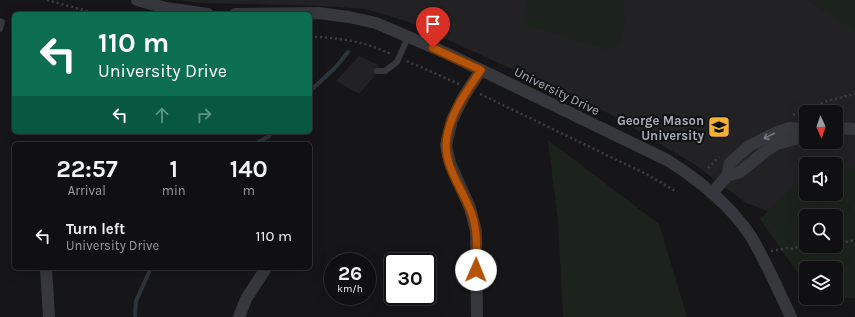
<!DOCTYPE html>
<html lang="en">
<head>
<meta charset="utf-8">
<style>
  :root { --surface:#101012; --page:#1e1e20; --text:#f1f3f6; --muted:#9c9d9f; --line:#303032 }
  body { margin:0; font-family:Karla,sans-serif; background:var(--page); color:var(--text); height:100vh; display:flex; flex-direction:column; font-size:15px; white-space:nowrap }
  * { box-sizing:border-box; margin:0 }
  p { font-size:13px; color:var(--muted) }
  .icon { flex:none; width:22px; height:22px; fill:none; stroke:currentColor; stroke-width:2; stroke-linecap:round; stroke-linejoin:round }
  .map { position:relative; flex:1; overflow:hidden }
  .side { position:absolute; left:12px; top:142px; width:300px; height:128px; display:flex; flex-direction:column; background:var(--surface); border-radius:6px; box-shadow:0 4px 16px #0002,0 0 0 1px var(--line) }
  .side>* { flex:none }
  .guide { position:absolute; left:12px; top:12px; width:300px; height:122px; border-radius:6px; box-shadow:0 4px 16px #0002,0 0 0 1px var(--line); background:#0b6e4f; color:#fff; overflow:hidden }
  .needle { width:26px; rotate:177deg }
  .tools { position:absolute; left:799px; top:105px; display:grid; gap:8px }
  .tools a { display:grid; place-items:center; width:44px; height:44px; border-radius:6px; background:var(--surface); box-shadow:0 4px 16px #0002,0 0 0 1px var(--line); font-size:20px }
  .speed { position:absolute; left:324px; top:253px; display:flex; gap:8px; font-size:20px; font-weight:700; text-align:center }
  .speed>* { display:grid; place-content:center; width:52px; height:52px; border-radius:50%; background:var(--surface); box-shadow:0 4px 16px #0002,0 0 0 1px var(--line); line-height:1 }
  .speed small { font-size:10px; font-weight:400 }
  .speed .limit { border:2px solid #111; border-radius:6px; background:#fff; color:#111 }
  .pin { position:absolute; display:grid; place-items:center; width:34px; height:34px; color:#fff; margin:-41px -17px; border-radius:50% 50% 50% 0; rotate:-45deg; box-shadow:0 0 4px #0007 }
  .pin .icon { rotate:45deg }
  .me { position:absolute; width:44px; margin:-22px; rotate:1deg; stroke-linejoin:round; filter:drop-shadow(0 0 3px #0008) }
  .turn { display:flex; align-items:center; gap:14px; height:84px; padding:0 20px; font-size:18px }
  .turn .icon { width:52px; height:52px; stroke-width:2.5 }
  .turn b { display:block; font-size:28px; line-height:34px }
  .lanes { display:flex; align-items:center; height:38px; padding:0 20px; background:#0003; justify-content:center; gap:20px; direction:ltr }
  .lanes .off { opacity:.35 }
  .eta { display:flex; justify-content:space-evenly; align-items:center; height:68px; text-align:center }
  .eta b { font-size:24px; font-weight:700; line-height:28px }
  ul { padding:0; list-style:none }
  li { display:flex; align-items:center; gap:12px; height:52px; padding:0 20px }
  li div { flex:1 }
  li b { display:block; font-size:15px }
  li em { font-style:normal }
  .map>svg:first-child { display:block }
  .built { fill:#222225; fill-rule:evenodd }
  .green { fill:#1c231d; fill-rule:evenodd }
  .lines { fill:none; stroke-linecap:round; stroke-linejoin:round }
  .stream { stroke:#2c353c; stroke-width:4 }
  .path { stroke:#3d3f44; stroke-width:2.5; stroke-dasharray:2 3; stroke-linecap:butt }
  .lane { stroke:#37383d; stroke-width:6 }
  .street { stroke:#37383d; stroke-width:12 }
  .oneway { stroke:#757881 }
  .route-casing { stroke:#753606; stroke-width:10 }
  .route { stroke:#b45309; stroke-width:7 }
  .labels { text-anchor:middle; dominant-baseline:central; stroke-width:4; stroke-linejoin:round; paint-order:stroke }
  .street-label { font-size:13px; fill:#a8adb8; stroke:#111113 }
  .poi-label { font-size:13px; font-weight:bold; fill:#a8adb8; stroke:#111113; text-anchor:end }
</style>
</head>
<body>
<div class="map">
<svg width="855" height="317" viewBox="0 0 855 317">
  <rect width="100%" height="100%" fill="#161618"/>
  <!-- built -->
  <g class="built">
    <path d="M 180,0 L 855,0 L 855,243 L 836,216 L 806,216 L 806,225 L 746,203 L 694,164 L 608,113 L 409,22 L 365,9 L 322,6 L 198,3 ZM 806,112 L 836,112 L 836,142 L 806,142 ZM 806,164 L 836,164 L 836,194 L 806,194 Z"/>
    <polygon points="359,56 379,65 376,74 359,94 336,81"/>
  </g>
  <!-- green -->
  <g class="green">
    <polygon points="527,0 623,0 625,20 621,43 608,50 523,24"/>
    <polygon points="807,0 855,0 855,31"/>
    <polygon points="548,140 659,224 687,317 563,317 558,221"/>
    <path d="M 836,168 L 855,168 L 855,298 L 816,299 L 836,298 L 836,268 L 806,268 L 806,285 L 760,219 L 806,175 L 806,194 L 836,194 ZM 806,216 L 836,216 L 836,246 L 806,246 Z"/>
  </g>
  <g class="lines">
    <!-- stream -->
    <g class="stream">
      <polyline points="310,91 335,68 348,52"/>
      <polyline points="255,144 269,136 272,132"/>
      <polyline points="135,315 136,301 151,268"/>
    </g>
    <!-- path -->
    <g class="path">
      <polyline points="47,0 98,14"/>
      <path d="M 310,37 C 338,37 366,42 391,54"/>
      <polyline points="407,61 459,84"/>
      <polyline points="480,94 646,174 677,192"/>
      <polyline points="793,115 827,101 855,94"/>
      <polyline points="708,168 719,157"/>
      <polyline points="836,244 855,240"/>
      <polyline points="771,251 788,248 793,249 806,242"/>
    </g>
    <!-- lane -->
    <g class="lane">
      <polyline points="0,21 2,22 0,29"/>
      <polyline points="377,71 385,71 397,62 408,37"/>
    </g>
    <!-- street -->
    <g class="street">
      <polyline points="137,0 166,8 208,14"/>
      <path d="M 235,14 L 318,13 L 349,17 L 376,23 L 446,53 L 667,160 C 699,180 729,204 750,235 C 766,261 778,290 791,317"/>
      <polyline points="836,128 855,129"/>
      <polyline points="727,176 730,163 749,146 775,133 790,128 806,130"/>
      <polyline points="712,193 727,176 740,172 767,150 777,144 795,139 806,132"/>
      <polyline points="46,268 49,317"/>
      <polyline points="239,317 246,299 266,268"/>
      <polyline points="477,317 476,231 470,208 450,163 446,145 452,120 464,96 481,70"/>
    </g>
  </g>
  <!-- one-way arrows -->
  <defs><path id="oneway-shaft" d="M-6 0H5M1.5-3L5.5 0L1.5 3" fill="none" stroke-width="1.6" stroke-linecap="round" stroke-linejoin="round"/></defs>
  <use class="oneway" href="#oneway-shaft" transform="translate(769 136) rotate(153)"/>
  <g class="lines">
    <!-- route casing -->
    <g class="route-casing">
      <path id="route" d="M 433,48 L 481,70 C 466,92 448,116 446,144 C 445,165 461,188 469,207 C 478,226 477,249 476,270"/>
    </g>
    <!-- route -->
    <use href="#route" class="route"/>
  </g>
  <!-- icons -->
  <defs>
    <g id="university-square" transform="scale(1.15)"><rect x="-9" y="-9" width="18" height="18" rx="4" fill="#f2b134" stroke="#111113"/><path d="M0-5L7-2L0 1L-7-2ZM-4 1L0 2.5L4 1V4Q0 6-4 4Z" fill="#111"/></g>
  </defs>
  <g fill-rule="evenodd">
    <use href="#university-square" x="719" y="127"/>
  </g>
  <g class="labels">
    <!-- street labels -->
    <g class="street-label">
      <text transform="translate(557 91) rotate(26)">University Drive</text>
    </g>
    <!-- poi labels -->
    <g class="poi-label">
      <text x="704" y="120">George Mason<tspan x="704" dy="15">University</tspan></text>
    </g>
  </g>
</svg>
<div class="tools">
<a><svg class="needle" viewBox="-14 -14 28 28"><path d="M0-13l5 13h-10z" fill="#e53935"/><path d="M0 13l5-13h-10z" fill="#9c9d9f"/></svg></a>
<a><svg class="icon" aria-label="sound" viewBox="0 0 24 24"><path d="M4 9h4l5-4v14l-5-4H4zM17 9q2 3 0 6"/></svg></a>
<a><svg class="icon" aria-label="search" viewBox="0 0 24 24"><circle cx="10" cy="10" r="6"/><path d="M15 15l6 6"/></svg></a>
<a><svg class="icon" aria-label="layers" viewBox="0 0 24 24"><path d="M12 4l9 5-9 5-9-5zM3 14l9 5 9-5"/></svg></a>
</div>
<div class="speed"><div>26<small>km/h</small></div><div class="limit">30</div></div>
<div class="pin" style="left:433px;top:48px;background:#d93025"><svg class="icon" aria-label="arrive" viewBox="0 0 24 24"><path d="M6 21V4h12l-3 4 3 4H6"/></svg></div>
<svg class="me" style="left:476px;top:270px" viewBox="-20 -20 40 40"><circle r="19" fill="#fff"/><path d="M0-13L10 11 0 6-10 11z" fill="#b45309"/></svg>
<div class="guide">
<div class="turn"><svg class="icon" aria-label="left" viewBox="0 0 24 24"><path d="M17 20v-9H6M10 6l-5 5 5 5"/></svg><div><b>110 m</b>University Drive</div></div>
<div class="lanes"><svg class="icon" aria-label="left" viewBox="0 0 24 24"><path d="M17 20v-9H6M10 6l-5 5 5 5"/></svg><svg class="icon off" aria-label="ahead" viewBox="0 0 24 24"><path d="M12 20V5M6 11l6-6 6 6"/></svg><svg class="icon off" aria-label="right" viewBox="0 0 24 24"><path d="M7 20v-9h11M14 6l5 5-5 5"/></svg></div>
</div>
<section class="side">
<div class="eta">
<div><b>22:57</b><p>Arrival</p></div>
<div><b>1</b><p>min</p></div>
<div><b>140</b><p>m</p></div>
</div>
<ul>
<li><svg class="icon" aria-label="left" viewBox="0 0 24 24"><path d="M17 20v-9H6M10 6l-5 5 5 5"/></svg><div><b>Turn left</b><p>University Drive</p></div><em>110 m</em></li>
</ul>
</section>
</div>
</body>
</html>
